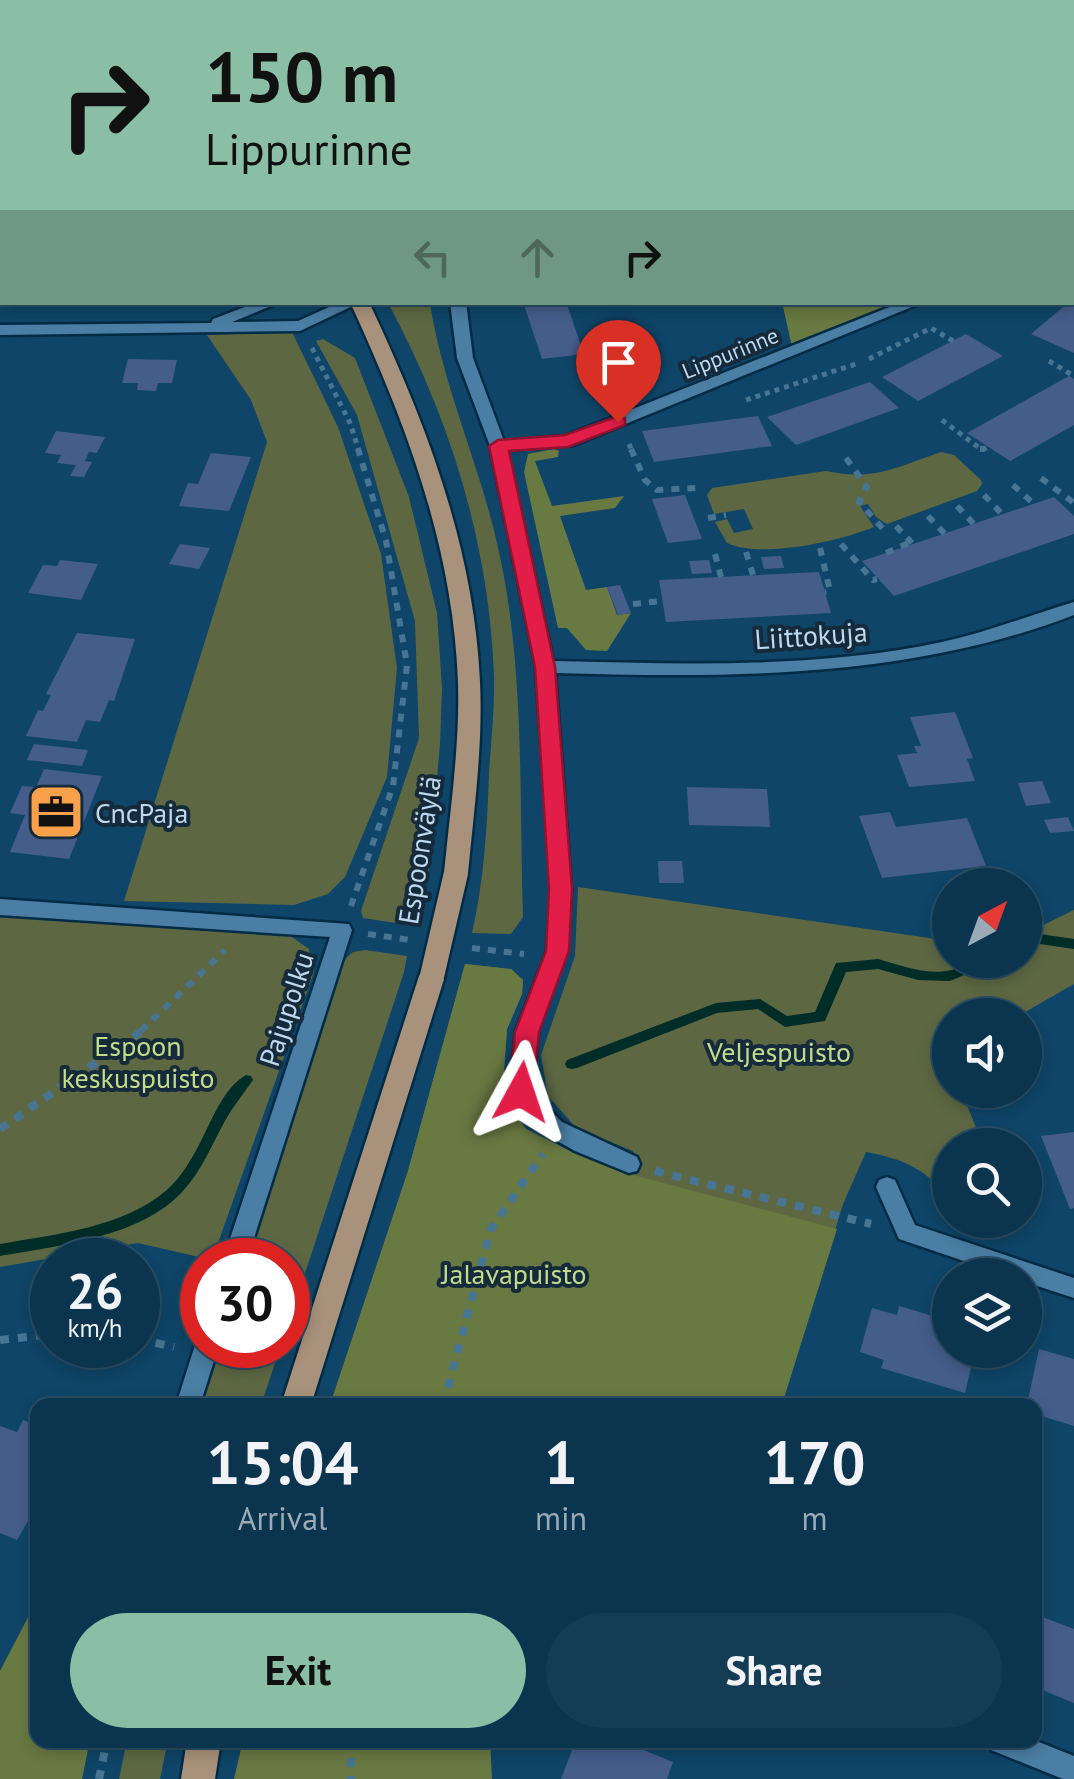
<!DOCTYPE html>
<html lang="en">
<head>
<meta charset="utf-8">
<style>
  :root { --surface:#0b344e; --page:#143c55; --text:#f1f3f6; --muted:#9aaab6; --line:#2b4f66; --accent:#8abfa5 }
  body { margin:0; font-family:"PT Sans",sans-serif; background:var(--page); color:var(--text); height:100vh; display:flex; flex-direction:column; font-size:38px; white-space:nowrap }
  * { box-sizing:border-box; margin:0 }
  p { font-size:32px; color:var(--muted) }
  .icon { flex:none; width:55px; height:55px; fill:none; stroke:currentColor; stroke-width:2; stroke-linecap:round; stroke-linejoin:round }
  .map { position:relative; flex:1; overflow:hidden }
  .panel { position:absolute; left:30px; top:1398px; width:1012px; height:350px; display:flex; flex-direction:column; background:var(--surface); border-radius:20px; box-shadow:0 5px 15px #0003,0 0 0 2px var(--line) }
  .panel>* { flex:none }
  .top-card { position:absolute; left:0px; top:0px; width:1075px; height:305px; box-shadow:0 5px 15px #0003,0 0 0 2px var(--line); background:#8abfa5; color:#111; overflow:hidden }
  .needle { width:65px; rotate:41deg }
  .fabs { position:absolute; left:932px; top:868px; display:grid; gap:20px }
  .fabs a { display:grid; place-items:center; width:110px; height:110px; border-radius:50%; background:var(--surface); box-shadow:0 5px 15px #0003,0 0 0 2px var(--line); font-size:50px }
  .speed { position:absolute; left:30px; top:1238px; display:flex; gap:20px; font-size:50px; font-weight:700; text-align:center }
  .speed>* { display:grid; place-content:center; width:130px; height:130px; border-radius:50%; background:var(--surface); box-shadow:0 5px 15px #0003,0 0 0 2px var(--line); line-height:1 }
  .speed small { font-size:25px; font-weight:400 }
  .speed .limit { border:15px solid #d22; background:#fff; color:#111 }
  .pin { position:absolute; display:grid; place-items:center; width:85px; height:85px; color:#fff; margin:-102px -42px; border-radius:50% 50% 50% 0; rotate:-45deg; box-shadow:0 0 10px #0007 }
  .pin .icon { rotate:45deg }
  .me { position:absolute; width:110px; margin:-55px; rotate:5deg; stroke-linejoin:round; filter:drop-shadow(0 0 8px #0008) }
  .turn { display:flex; align-items:center; gap:35px; height:210px; padding:0 40px; font-size:45px }
  .turn .icon { width:130px; height:130px; stroke-width:2.5 }
  .turn b { display:block; font-size:70px; line-height:85px }
  .lanes { display:flex; align-items:center; height:95px; padding:0 40px; background:#0003; justify-content:center; gap:50px; direction:ltr }
  .lanes .off { opacity:.35 }
  .eta { display:flex; justify-content:space-evenly; align-items:center; height:170px; text-align:center }
  .eta b { font-size:60px; font-weight:700; line-height:70px }
  .cta { display:flex; gap:20px; margin-top:auto; padding:20px 40px }
  .cta a { flex:1; height:115px; border-radius:60px; background:var(--accent); color:#111; font-size:40px; font-weight:700; line-height:115px; text-align:center }
  .cta a+a { background:var(--page); color:var(--text) }
  .map>svg:first-child { display:block }
  .green { fill:#5d6843 }
  .forest { fill:#697942 }
  .lines { fill:none; stroke-linecap:round; stroke-linejoin:round }
  .stream { fill:#002d27; fill-rule:evenodd }
  .building { fill:#455d8b }
  .minor-casing { stroke:#022b45; stroke-width:5 }
  .primary-casing { stroke:#022b45; stroke-width:5 }
  .path-far2 { stroke:#487593; stroke-width:5; stroke-dasharray:5 5; stroke-linecap:butt }
  .path-far1 { stroke:#487593; stroke-width:6; stroke-dasharray:8 8; stroke-linecap:butt }
  .path { stroke:#487593; stroke-width:8; stroke-dasharray:9 9; stroke-linecap:butt }
  .minor { fill:#4b7ea4; fill-rule:evenodd }
  .primary { fill:#a9927b; fill-rule:evenodd }
  .primary-bridge-casing { stroke:#022b45; stroke-width:29; stroke-linecap:butt }
  .primary-bridge { stroke:#a9927b; stroke-width:24 }
  .route { fill:#e11d48; stroke:#92132f; stroke-width:2.5 }
  .labels { text-anchor:middle; dominant-baseline:central; stroke-width:8; stroke-linejoin:round; paint-order:stroke }
  .far-street-label { font-size:22px; fill:#bed8ed; stroke:#152a3a }
  .street-label { font-size:28px; fill:#bed8ed; stroke:#152a3a }
  .poi-label { font-size:28px; fill:#bed8ed; stroke:#152a3a; text-anchor:start }
  .park-label { font-size:28px; fill:#c3dc89; stroke:#152a3a }
</style>
</head>
<body>
<div class="map">
<svg width="1074" height="1779" viewBox="0 0 1074 1779">
  <rect width="100%" height="100%" fill="#0f4568"/>
  <!-- green -->
  <g class="green">
    <path d="M 388,303 L 430,303 C 443,388 481,467 499,552 C 525,670 519,797 523,917 L 511,934 L 472,933 C 484,880 487,829 489,774 C 491,741 495,707 494,675 C 489,543 450,418 388,303 Z"/>
    <polygon points="292,332 338,427 381,554 397,668 387,777 345,877 328,894 294,905 124,901 267,442 251,400 207,335"/>
    <polygon points="323,339 355,358 409,497 437,613 442,688 440,744 429,869 415,926 363,918 361,911 419,738 415,621 357,415 316,341"/>
    <path d="M 941,452 L 954,455 L 981,480 L 982,484 L 977,491 L 887,524 L 876,517 L 868,504 L 860,506 L 874,527 C 840,541 761,559 727,543 L 715,522 L 727,519 L 734,533 L 753,529 L 744,509 L 714,514 L 707,495 L 712,488 L 826,471 C 873,481 895,468 941,452 Z"/>
    <path d="M 578,887 L 950,941 L 950,960 L 1025,960 L 1025,934 L 1074,910 L 1074,984 L 1020,1015 L 950,1015 L 950,1090 L 961,1090 L 983,1145 L 950,1145 L 950,1203 C 929,1169 904,1159 866,1152 L 843,1204 L 784,1398 L 683,1396 L 675,1405 L 330,1405 L 408,1171 L 465,964 L 511,969 L 523,980 L 522,994 L 507,1029 L 502,1099 L 526,1129 L 564,1148 L 626,1172 L 633,1151 L 577,1129 L 548,1096 L 541,1055 L 575,956 Z"/>
    <polygon points="0,915 289,935 309,949 314,972 212,1260 138,1243 0,1267"/>
    <polygon points="365,950 407,956 404,972 288,1325 288,1260 248,1260 344,960 353,952"/>
    <polygon points="220,1345 281,1345 261,1405 200,1405"/>
    <polygon points="127,1740 168,1740 160,1779 119,1779"/>
  </g>
  <!-- forest -->
  <g class="forest">
    <polygon points="782,302 894,303 792,347"/>
    <polygon points="554,449 559,451 558,457 535,461 552,506 624,496 615,508 560,516 586,590 607,587 617,615 631,613 607,651 586,650 567,628 558,628 524,472 528,454"/>
    <polygon points="465,964 511,969 523,980 522,994 507,1029 502,1098 526,1129 564,1148 626,1173 837,1229 784,1398 683,1396 675,1405 330,1405 408,1171"/>
    <polygon points="37,1600 38,1740 90,1740 82,1779 0,1779 0,1671"/>
    <polygon points="243,1740 490,1740 492,1779 234,1779"/>
  </g>
  <g class="lines">
    <!-- stream -->
    <g class="stream">
      <polygon points="1033,933 1074,939 1074,949 1033,943 1025,946 1025,936"/>
      <path d="M 878,959 C 900,965 928,976 952,970 C 970,964 970,960 991,960 L 990,964 L 950,981 L 918,980 L 878,969 L 846,972 L 825,1021 L 785,1027 L 758,1009 L 717,1013 L 577,1068 L 572,1069 L 567,1068 L 565,1064 L 567,1060 L 716,1003 L 760,999 L 787,1016 L 815,1012 L 836,963 Z"/>
      <path d="M 246,1075 L 251,1076 L 253,1080 C 244,1093 234,1105 226,1119 C 212,1144 202,1171 182,1192 C 141,1237 57,1246 0,1256 L 0,1244 C 56,1234 123,1228 168,1189 C 181,1177 191,1160 199,1145 C 211,1122 223,1088 246,1075 Z"/>
    </g>
  </g>
  <!-- building -->
  <g class="building">
    <polygon points="523,302 566,302 584,354 542,359"/>
    <polygon points="1069,302 1074,302 1074,353 1031,334"/>
    <polygon points="966,334 1003,356 918,401 882,377"/>
    <polygon points="128,359 177,360 172,383 158,383 156,391 137,390 138,383 122,383"/>
    <polygon points="1069,376 1074,379 1074,425 1010,461 967,433"/>
    <polygon points="870,382 899,408 796,445 767,417"/>
    <polygon points="758,416 772,446 654,462 642,431"/>
    <polygon points="56,431 105,437 97,453 89,452 85,461 92,462 84,477 70,476 76,465 57,463 61,455 45,453"/>
    <polygon points="211,453 251,457 229,511 179,506 188,483 198,484"/>
    <polygon points="685,495 702,539 668,543 652,499"/>
    <polygon points="1054,497 1074,516 1074,534 894,596 862,561"/>
    <polygon points="180,544 210,548 199,569 169,564"/>
    <polygon points="781,556 784,568 764,569 761,557"/>
    <polygon points="60,560 98,564 81,600 28,593 43,565 57,566"/>
    <polygon points="709,560 712,573 692,574 689,561"/>
    <polygon points="819,572 831,613 666,622 659,580"/>
    <polygon points="620,585 631,613 618,615 607,587"/>
    <polygon points="77,633 135,639 114,701 109,700 100,722 86,720 77,742 26,736 38,710 43,711 51,695 46,694"/>
    <polygon points="955,712 973,758 967,759 975,781 909,787 897,755 917,753 914,746 921,746 910,717"/>
    <polygon points="34,744 88,750 82,766 27,760"/>
    <polygon points="44,769 102,776 69,859 10,852 25,815 10,813 22,786 36,787"/>
    <polygon points="1042,781 1051,803 1026,806 1018,783"/>
    <polygon points="687,787 767,789 770,827 689,825"/>
    <polygon points="890,812 896,827 967,818 986,866 882,878 859,816"/>
    <polygon points="1068,817 1074,831 1050,833 1044,820"/>
    <polygon points="658,861 682,861 684,883 659,883"/>
    <polygon points="1074,1132 1074,1208 1070,1209 1041,1136"/>
    <polygon points="48,1297 52,1303 50,1329 33,1306"/>
    <polygon points="899,1306 950,1321 950,1350 975,1350 965,1393 881,1368 884,1360 860,1352 872,1308 897,1315"/>
    <polygon points="1039,1349 1074,1359 1074,1426 1035,1414 1035,1405 1027,1405"/>
    <polygon points="23,1420 38,1426 38,1504 17,1540 0,1533 0,1426 17,1432"/>
    <polygon points="1035,1614 1074,1629 1074,1703 1035,1687"/>
    <polygon points="576,1740 619,1740 673,1762 667,1779 561,1779"/>
  </g>
  <g class="lines">
    <!-- minor casing -->
    <g class="minor-casing">
      <g id="minor">
        <rect x="455" y="0" width="12" height="2"/>
        <polygon points="258,302 281,302 232,322 298,321 340,302 361,302 300,331 0,335 0,325 211,323 213,319"/>
        <path d="M 450,302 L 466,302 L 473,358 L 504,441 L 565,436 L 902,302 L 924,302 L 574,445 L 507,450 L 553,661 C 682,664 815,669 942,642 C 988,632 1030,615 1074,602 L 1074,615 C 908,679 730,678 555,673 L 571,889 L 567,951 L 538,1031 L 532,1091 L 562,1122 L 637,1157 L 640,1164 L 637,1171 L 629,1173 L 575,1151 L 547,1135 L 523,1113 L 510,1092 L 516,1031 L 547,951 L 551,889 L 536,667 L 490,446 L 457,358 Z"/>
        <polygon points="0,899 349,924 352,930 247,1260 223,1260 330,937 0,915"/>
        <polygon points="887,1177 895,1180 915,1225 1074,1278 1074,1298 1025,1282 1025,1275 1005,1275 899,1239 876,1187 879,1180"/>
        <polygon points="202,1336 202,1345 219,1345 200,1405 176,1405 195,1345"/>
        <polygon points="988,1740 1034,1740 1074,1756 1074,1779 1063,1779 991,1750"/>
      </g>
    </g>
    <!-- primary casing -->
    <g class="primary-casing">
      <g id="primary">
        <polygon points="183,0 200,0 201,2 185,2"/>
        <path d="M 350,302 L 369,302 C 426,423 474,547 480,682 C 483,746 474,810 468,873 L 465,880 L 447,880 L 444,873 C 450,810 460,746 458,682 C 453,547 406,423 350,302 Z"/>
        <polygon points="432,966 441,969 445,976 311,1405 281,1405 419,976 423,969"/>
        <polygon points="187,1740 221,1740 215,1779 181,1779"/>
      </g>
    </g>
    <!-- path-far2 -->
    <g class="path-far2">
      <polyline points="935,2 939,0"/>
      <polyline points="312,348 350,423 359,451"/>
      <polyline points="869,359 931,328 953,341"/>
      <polyline points="1049,361 1074,376"/>
      <polyline points="746,400 859,363"/>
      <polyline points="942,420 982,450 988,447"/>
      <polyline points="629,444 632,451"/>
    </g>
    <!-- path-far1 -->
    <g class="path-far1">
      <polyline points="631,449 645,480 657,490 696,488"/>
      <polyline points="980,449 985,449"/>
      <polyline points="846,458 867,487 859,502 884,530"/>
      <polyline points="1041,478 1074,503"/>
      <polyline points="1013,485 1034,504"/>
      <polyline points="984,495 1002,514"/>
      <polyline points="957,506 974,524"/>
      <polyline points="928,516 945,534"/>
      <polyline points="708,518 726,515"/>
      <polyline points="896,526 912,543"/>
      <polyline points="841,544 873,580 877,579"/>
      <polyline points="820,548 830,591 825,592"/>
      <polyline points="746,552 753,575"/>
      <polyline points="886,553 911,542"/>
      <polyline points="715,554 721,577"/>
      <polyline points="633,604 662,601"/>
      <polyline points="351,906 393,786 407,665 386,541 358,449"/>
      <polyline points="368,934 410,940"/>
      <polyline points="472,948 524,954"/>
      <polyline points="141,1031 225,950"/>
    </g>
    <!-- path -->
    <g class="path">
      <polyline points="0,1129 145,1029"/>
      <polyline points="655,1171 871,1224"/>
      <polyline points="138,1339 174,1347"/>
      <polyline points="0,1340 52,1334"/>
      <polyline points="443,1405 491,1229 543,1154"/>
      <polyline points="351,1740 351,1779"/>
      <polyline points="99,1779 107,1740"/>
    </g>
    <!-- minor -->
    <use href="#minor" class="minor"/>
    <!-- primary -->
    <use href="#primary" class="primary"/>
    <!-- primary-bridge casing -->
    <g class="primary-bridge-casing">
      <polyline id="primary-bridge" points="432,976 456,873"/>
    </g>
    <!-- primary-bridge -->
    <use href="#primary-bridge" class="primary-bridge"/>
  </g>
  <!-- route -->
  <polygon class="route" points="618,416 625,418 625,425 568,447 509,451 555,667 572,889 569,951 539,1032 533,1092 530,1099 512,1099 509,1092 515,1032 546,951 549,889 535,667 489,446 498,440 565,435"/>
  <!-- icons -->
  <defs>
    <g id="office-square" transform="scale(2.875)"><rect x="-9" y="-9" width="18" height="18" rx="4" fill="#f8a14a" stroke="#152a3a"/><path d="M-6-3h4V-5.5h4V-3h4V5H-6ZM-1-4.5V-3h2v-1.5ZM-6 0V1H6V0Z" fill="#111"/></g>
  </defs>
  <g fill-rule="evenodd">
    <use href="#office-square" x="56" y="812"/>
  </g>
  <g class="labels">
    <!-- far-street labels -->
    <g class="far-street-label">
      <text transform="translate(730 353) rotate(-22)">Lippurinne</text>
    </g>
    <!-- street labels -->
    <g class="street-label">
      <text transform="translate(811 635) rotate(-4)">Liittokuja</text>
      <text transform="translate(419 850) rotate(-81)">Espoonväylä</text>
      <text transform="translate(286 1009) rotate(-72)">Pajupolku</text>
    </g>
    <!-- poi labels -->
    <g class="poi-label">
      <text x="95" y="812">CncPaja</text>
    </g>
    <!-- park labels -->
    <g class="park-label">
      <text x="138" y="1045">Espoon<tspan x="138" dy="32">keskuspuisto</tspan></text>
      <text x="779" y="1051">Veljespuisto</text>
      <text x="514" y="1273">Jalavapuisto</text>
    </g>
  </g>
</svg>
<div class="fabs">
<a><svg class="needle" viewBox="-14 -14 28 28"><path d="M0-13l5 13h-10z" fill="#e53935"/><path d="M0 13l5-13h-10z" fill="#9aaab6"/></svg></a>
<a><svg class="icon" aria-label="sound" viewBox="0 0 24 24"><path d="M4 9h4l5-4v14l-5-4H4zM17 9q2 3 0 6"/></svg></a>
<a><svg class="icon" aria-label="search" viewBox="0 0 24 24"><circle cx="10" cy="10" r="6"/><path d="M15 15l6 6"/></svg></a>
<a><svg class="icon" aria-label="layers" viewBox="0 0 24 24"><path d="M12 4l9 5-9 5-9-5zM3 14l9 5 9-5"/></svg></a>
</div>
<div class="speed"><div>26<small>km/h</small></div><div class="limit">30</div></div>
<div class="pin" style="left:618px;top:422px;background:#d93025"><svg class="icon" aria-label="arrive" viewBox="0 0 24 24"><path d="M6 21V4h12l-3 4 3 4H6"/></svg></div>
<svg class="me" style="left:521px;top:1092px" viewBox="-20 -20 40 40"><path d="M0-17L14 15 0 8-14 15z" fill="#e11d48" stroke="#fff" stroke-width="4"/></svg>
<div class="top-card">
<div class="turn"><svg class="icon" aria-label="right" viewBox="0 0 24 24"><path d="M7 20v-9h11M14 6l5 5-5 5"/></svg><div><b>150 m</b>Lippurinne</div></div>
<div class="lanes"><svg class="icon off" aria-label="left" viewBox="0 0 24 24"><path d="M17 20v-9H6M10 6l-5 5 5 5"/></svg><svg class="icon off" aria-label="ahead" viewBox="0 0 24 24"><path d="M12 20V5M6 11l6-6 6 6"/></svg><svg class="icon" aria-label="right" viewBox="0 0 24 24"><path d="M7 20v-9h11M14 6l5 5-5 5"/></svg></div>
</div>
<section class="panel">
<div class="eta">
<div><b>15:04</b><p>Arrival</p></div>
<div><b>1</b><p>min</p></div>
<div><b>170</b><p>m</p></div>
</div>
<div class="cta"><a>Exit</a><a>Share</a></div>
</section>
</div>
</body>
</html>
